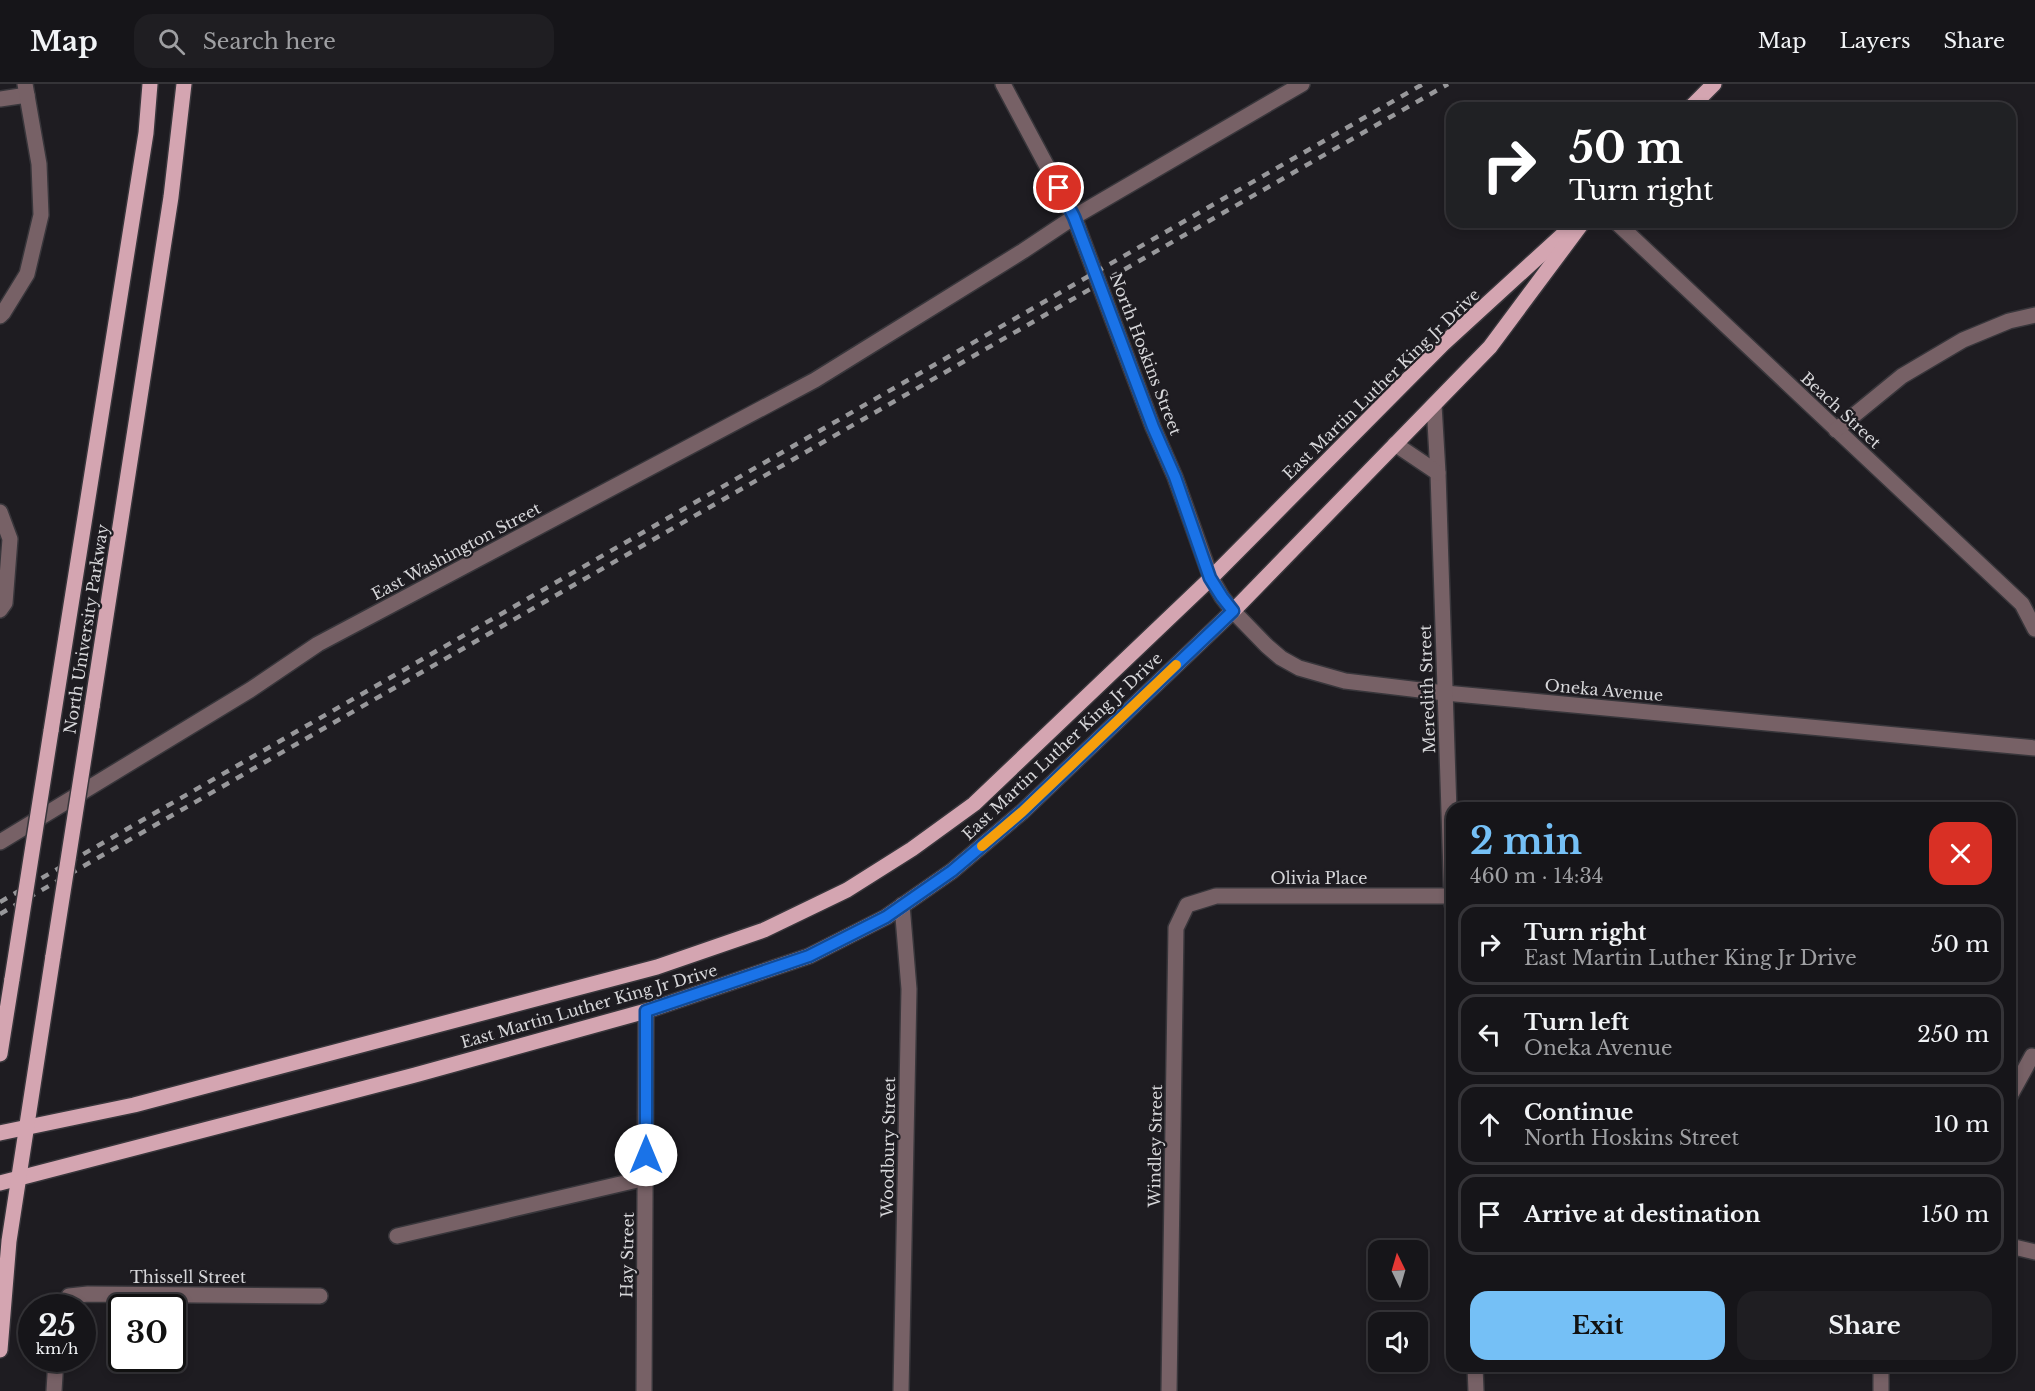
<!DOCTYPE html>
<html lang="en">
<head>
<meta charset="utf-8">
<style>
  :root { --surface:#161519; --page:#1f1e22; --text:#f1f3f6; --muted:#9e9fa2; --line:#353438; --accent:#75c0f6 }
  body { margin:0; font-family:"Libre Baskerville",serif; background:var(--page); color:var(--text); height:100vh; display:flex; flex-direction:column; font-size:22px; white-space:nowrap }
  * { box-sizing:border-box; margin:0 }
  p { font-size:20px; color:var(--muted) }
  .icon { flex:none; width:33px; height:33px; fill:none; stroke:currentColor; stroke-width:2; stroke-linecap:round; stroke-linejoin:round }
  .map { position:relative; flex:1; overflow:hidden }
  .sheet { position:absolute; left:1446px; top:718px; width:570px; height:570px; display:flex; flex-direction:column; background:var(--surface); border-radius:18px; box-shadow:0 3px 9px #0003,0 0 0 2px var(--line) }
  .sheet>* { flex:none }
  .guide { position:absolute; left:1446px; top:18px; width:570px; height:126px; border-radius:18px; box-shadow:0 3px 9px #0003,0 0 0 2px var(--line); background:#202124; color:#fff; overflow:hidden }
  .needle { width:39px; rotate:355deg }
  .fabs { position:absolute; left:1368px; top:1156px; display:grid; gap:12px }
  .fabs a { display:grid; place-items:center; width:60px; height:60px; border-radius:12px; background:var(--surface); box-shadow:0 3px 9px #0003,0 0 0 2px var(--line); font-size:30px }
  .speed { position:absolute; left:18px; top:1210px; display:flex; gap:12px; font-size:30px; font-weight:700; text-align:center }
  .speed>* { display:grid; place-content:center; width:78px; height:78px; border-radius:50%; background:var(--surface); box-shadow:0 3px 9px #0003,0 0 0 2px var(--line); line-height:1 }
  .speed small { font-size:15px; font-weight:400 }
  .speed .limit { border:3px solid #111; border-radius:9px; background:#fff; color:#111 }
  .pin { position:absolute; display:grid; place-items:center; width:51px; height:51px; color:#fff; margin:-26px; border:3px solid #fff; border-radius:50%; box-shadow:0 2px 6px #0007 }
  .me { position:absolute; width:66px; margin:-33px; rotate:0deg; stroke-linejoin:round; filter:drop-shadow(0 0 4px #0008) }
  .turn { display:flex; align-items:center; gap:21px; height:126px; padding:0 24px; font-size:27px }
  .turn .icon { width:78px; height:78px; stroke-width:2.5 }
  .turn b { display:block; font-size:42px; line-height:51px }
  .round { display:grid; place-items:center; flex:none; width:63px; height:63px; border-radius:18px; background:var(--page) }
  .overview { display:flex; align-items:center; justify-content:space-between; height:102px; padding:0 24px }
  h1 { font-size:36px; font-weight:700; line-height:45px; color:var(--accent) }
  .primary-button { display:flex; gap:12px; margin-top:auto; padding:12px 24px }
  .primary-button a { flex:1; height:69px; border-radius:18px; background:var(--accent); color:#111; font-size:24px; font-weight:700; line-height:69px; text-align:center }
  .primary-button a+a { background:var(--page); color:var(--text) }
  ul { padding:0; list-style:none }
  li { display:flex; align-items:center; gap:18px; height:81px; margin:0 12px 9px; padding:0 12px; border:3px solid var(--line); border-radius:18px }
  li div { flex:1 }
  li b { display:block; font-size:22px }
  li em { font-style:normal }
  header { display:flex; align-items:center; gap:36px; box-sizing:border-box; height:84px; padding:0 30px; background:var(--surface); border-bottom:2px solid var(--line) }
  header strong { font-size:28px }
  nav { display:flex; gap:33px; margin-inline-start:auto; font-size:21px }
  .search { width:420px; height:54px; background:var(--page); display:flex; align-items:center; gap:15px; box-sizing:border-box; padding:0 21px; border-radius:18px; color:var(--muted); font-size:22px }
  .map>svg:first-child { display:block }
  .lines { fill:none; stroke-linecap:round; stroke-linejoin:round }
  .minor-casing { stroke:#38363b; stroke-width:18 }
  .major-casing { stroke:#38363b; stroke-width:18 }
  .minor { stroke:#776166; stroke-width:15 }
  .major { stroke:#d4a5b1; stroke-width:15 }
  .rail { stroke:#98989b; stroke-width:4.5; stroke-dasharray:8 8; stroke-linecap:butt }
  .major-bridge-casing { stroke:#38363b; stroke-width:18; stroke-linecap:butt }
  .major-bridge { stroke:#d4a5b1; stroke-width:15 }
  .route-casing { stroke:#114b97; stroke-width:15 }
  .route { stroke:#1a73e8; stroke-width:10 }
  .slow { stroke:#f59e0b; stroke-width:10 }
  .labels { text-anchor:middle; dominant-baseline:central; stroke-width:4.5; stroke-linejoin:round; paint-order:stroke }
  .street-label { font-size:16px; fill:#d6d6d9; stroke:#1e1c21 }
</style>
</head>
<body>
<header>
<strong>Map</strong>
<div class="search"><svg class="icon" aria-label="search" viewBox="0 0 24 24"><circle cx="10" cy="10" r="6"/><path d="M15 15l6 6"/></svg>Search here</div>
<nav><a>Map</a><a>Layers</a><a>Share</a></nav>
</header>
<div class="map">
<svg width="2035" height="1307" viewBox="0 0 2035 1307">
  <rect width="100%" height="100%" fill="#1e1c21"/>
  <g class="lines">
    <!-- minor casing -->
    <g class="minor-casing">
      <g id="minor">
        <polyline points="1003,0 1074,133 1153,343 1175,393 1211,494 1222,513 1233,527 1267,562 1281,574 1299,584 1345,597 1445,609 2035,664"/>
        <polyline points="0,15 27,11"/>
        <polyline points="1616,138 2022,520 2035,545"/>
        <polyline points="0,232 3,229 27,190 41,131 39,80 25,0"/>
        <polyline points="1434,321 1438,389 1452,820"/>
        <polyline points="1836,346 1902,292 1963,256 2009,237 2035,231"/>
        <polyline points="1395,360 1438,389"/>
        <polyline points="0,428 10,455 5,519 0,526"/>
        <polyline points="0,758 250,606 318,560 815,296 1023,167 1074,133 1302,0"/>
        <polyline points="2010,1012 2032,972"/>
        <polyline points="397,1152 646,1094"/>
        <polyline points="2010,1162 2035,1168"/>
        <polyline points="63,1224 69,1212 88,1210 320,1212"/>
        <polyline points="1475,1282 1476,1307"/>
        <polyline points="1881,1282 1881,1307"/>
        <polyline points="54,1307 56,1275"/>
        <polyline points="644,1307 646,927"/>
        <polyline points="901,1307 909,905 902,821"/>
        <polyline points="1169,1307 1176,844 1187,821 1216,812 1452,812"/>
      </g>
    </g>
    <!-- major casing -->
    <g class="major-casing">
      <g id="major">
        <polyline points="1690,24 1714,0"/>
        <polyline points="92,623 171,113 184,0"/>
        <polyline points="51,647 146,49 150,0"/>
        <polyline points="0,970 12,895"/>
        <polyline points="0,1049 134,1021 657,883 764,846 847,806 912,765 974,720 1211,494 1443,260 1570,144"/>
        <polyline points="0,1099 415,991 646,927 809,872 886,833 952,787 1022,728 1233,527 1490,263 1583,138"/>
        <polyline points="0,1266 9,1157 53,872"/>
      </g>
    </g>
    <!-- minor -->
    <use href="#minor" class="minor"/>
    <!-- major -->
    <use href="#major" class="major"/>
    <!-- rail -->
    <g class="rail">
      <polyline points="0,818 1423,0"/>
      <polyline points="0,830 1448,0"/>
    </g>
    <!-- major-bridge casing -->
    <g class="major-bridge-casing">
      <g id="major-bridge">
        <polyline points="53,872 92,623"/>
        <polyline points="12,895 51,647"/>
      </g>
    </g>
    <!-- major-bridge -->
    <use href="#major-bridge" class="major-bridge"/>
  </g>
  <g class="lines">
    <!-- route casing -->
    <g class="route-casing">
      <polyline id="route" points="646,1071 646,927 809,872 886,833 952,787 1022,728 1233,527 1222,513 1210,494 1175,393 1153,343 1074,133 1059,104"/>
    </g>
    <!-- route -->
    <use href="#route" class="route"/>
    <!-- slow -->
    <polyline class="slow" points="982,762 1022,728 1176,581"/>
  </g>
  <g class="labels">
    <!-- street labels -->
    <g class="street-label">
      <text transform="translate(1146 270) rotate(69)">North Hoskins Street</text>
      <text transform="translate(1381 300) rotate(-44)">East Martin Luther King Jr Drive</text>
      <text transform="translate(1841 326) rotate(43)">Beach Street</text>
      <text transform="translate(456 467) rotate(-28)">East Washington Street</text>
      <text transform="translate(86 545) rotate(-81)">North University Parkway</text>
      <text transform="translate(1427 605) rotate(-92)">Meredith Street</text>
      <text transform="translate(1604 606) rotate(5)">Oneka Avenue</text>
      <text transform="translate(1062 662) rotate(-43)">East Martin Luther King Jr Drive</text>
      <text x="1319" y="794">Olivia Place</text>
      <text transform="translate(589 922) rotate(-16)">East Martin Luther King Jr Drive</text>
      <text transform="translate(1155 1062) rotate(-89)">Windley Street</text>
      <text transform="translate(888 1063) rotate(-89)">Woodbury Street</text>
      <text transform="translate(627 1171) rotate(-89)">Hay Street</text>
      <text x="188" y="1193">Thissell Street</text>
    </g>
  </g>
</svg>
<div class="fabs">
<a><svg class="needle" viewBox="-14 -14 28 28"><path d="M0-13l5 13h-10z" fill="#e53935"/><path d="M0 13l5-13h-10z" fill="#9e9fa2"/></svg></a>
<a><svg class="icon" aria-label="sound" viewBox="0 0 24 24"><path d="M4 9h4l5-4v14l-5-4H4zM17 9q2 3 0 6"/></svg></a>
</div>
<div class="speed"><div>25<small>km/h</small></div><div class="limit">30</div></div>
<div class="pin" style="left:1059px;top:104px;background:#d93025"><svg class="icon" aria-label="arrive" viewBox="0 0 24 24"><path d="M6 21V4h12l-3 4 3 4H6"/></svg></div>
<svg class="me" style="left:646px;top:1071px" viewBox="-20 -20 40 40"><circle r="19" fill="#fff"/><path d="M0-13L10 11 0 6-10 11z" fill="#1a73e8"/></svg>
<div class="guide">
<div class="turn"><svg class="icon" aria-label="right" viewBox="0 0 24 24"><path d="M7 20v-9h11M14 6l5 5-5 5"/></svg><div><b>50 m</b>Turn right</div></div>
</div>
<section class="sheet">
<div class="overview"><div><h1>2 min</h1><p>460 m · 14:34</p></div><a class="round" style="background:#d93025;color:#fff"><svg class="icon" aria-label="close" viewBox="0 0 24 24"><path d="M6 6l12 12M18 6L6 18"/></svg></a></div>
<ul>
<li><svg class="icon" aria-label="right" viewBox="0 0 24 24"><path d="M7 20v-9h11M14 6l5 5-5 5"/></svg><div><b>Turn right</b><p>East Martin Luther King Jr Drive</p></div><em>50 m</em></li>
<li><svg class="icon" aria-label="left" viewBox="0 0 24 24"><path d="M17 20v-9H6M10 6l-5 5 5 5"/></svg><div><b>Turn left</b><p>Oneka Avenue</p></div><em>250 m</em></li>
<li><svg class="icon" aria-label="ahead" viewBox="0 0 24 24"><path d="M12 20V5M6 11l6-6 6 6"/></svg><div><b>Continue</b><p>North Hoskins Street</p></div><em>10 m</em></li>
<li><svg class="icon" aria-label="arrive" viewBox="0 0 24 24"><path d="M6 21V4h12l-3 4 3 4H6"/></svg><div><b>Arrive at destination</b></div><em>150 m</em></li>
</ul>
<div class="primary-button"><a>Exit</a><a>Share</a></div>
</section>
</div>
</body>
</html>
